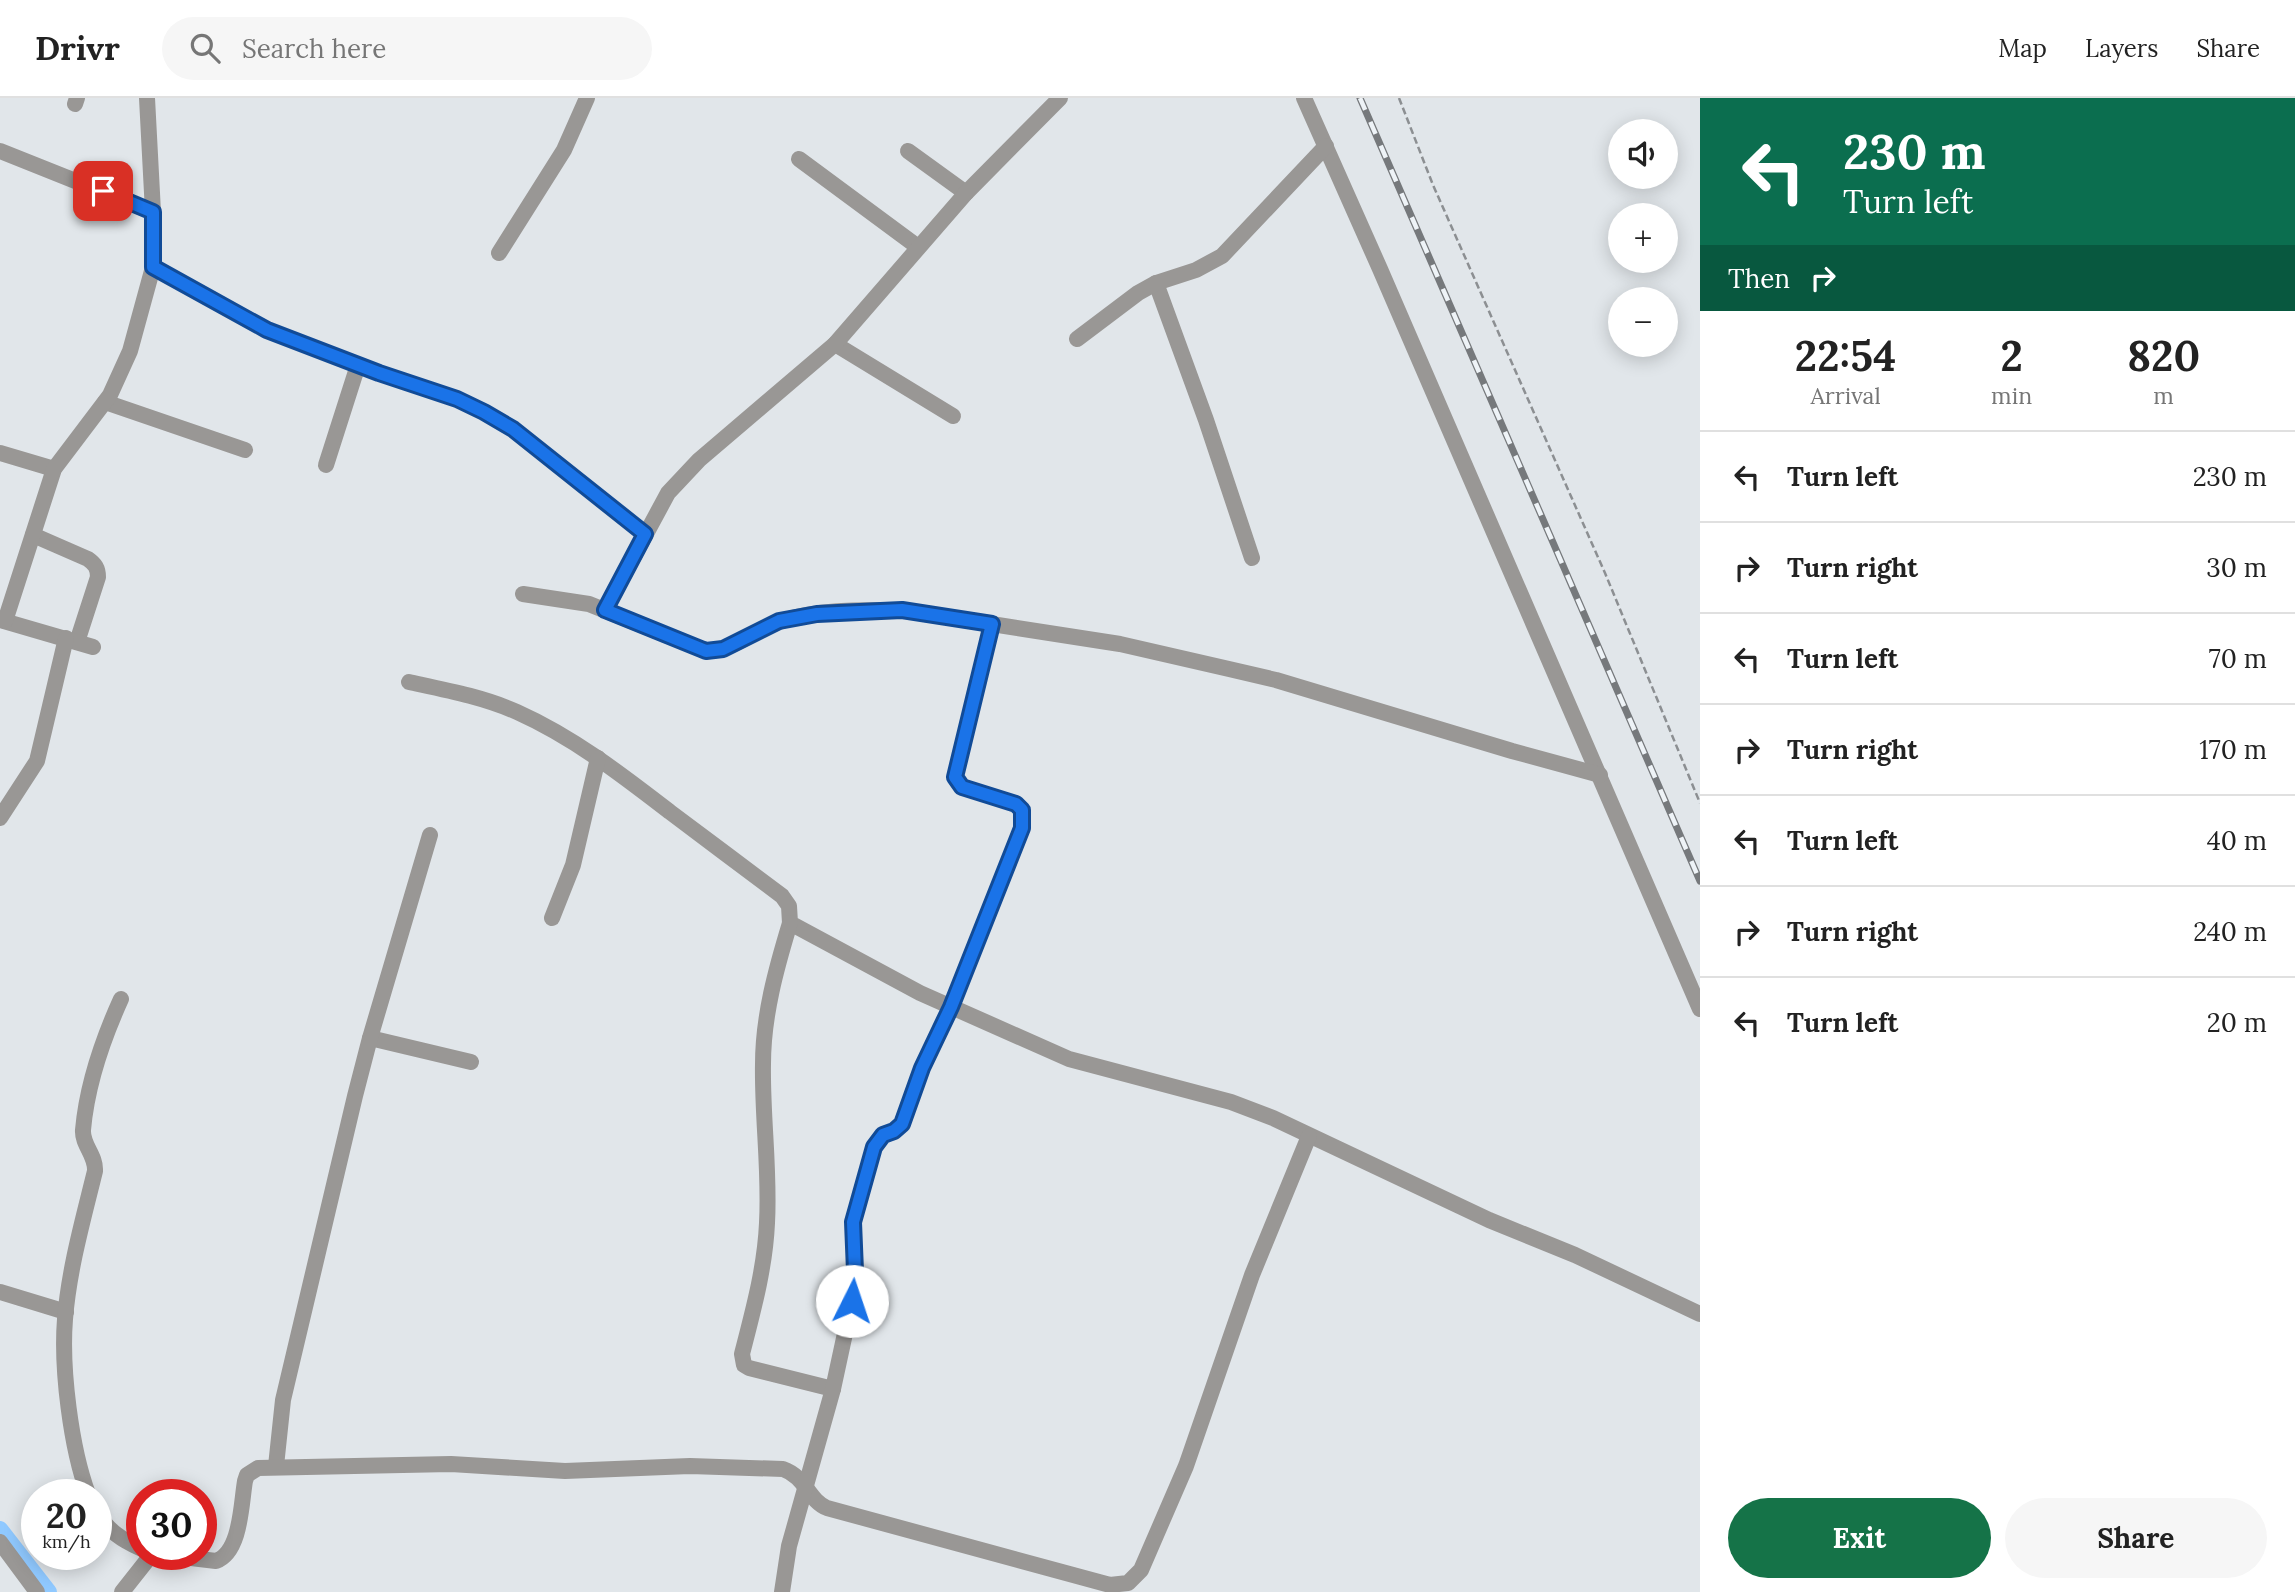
<!DOCTYPE html>
<html lang="en">
<head>
<meta charset="utf-8">
<style>
  :root { --surface:#fff; --page:#f6f6f6; --text:#222; --muted:#767676; --line:#e0e0e0; --accent:#157348 }
  body { margin:0; font-family:Lora,serif; background:var(--page); color:var(--text); height:100vh; display:flex; flex-direction:column; font-size:26px; white-space:nowrap }
  * { box-sizing:border-box; margin:0 }
  p { font-size:23px; color:var(--muted) }
  .icon { flex:none; width:38px; height:38px; fill:none; stroke:currentColor; stroke-width:2; stroke-linecap:round; stroke-linejoin:round }
  .map { position:relative; flex:1; overflow:hidden }
  .side { display:flex; flex-direction:column; background:var(--surface); width:595px }
  .side>* { flex:none }
  .guide { background:#0b6e4f; color:#fff; overflow:hidden }
  .fabs { position:absolute; left:1608px; top:21px; display:grid; gap:14px }
  .fabs a { display:grid; place-items:center; width:70px; height:70px; border-radius:50%; background:var(--surface); box-shadow:0 4px 18px #0003; font-size:35px }
  .speed { position:absolute; left:21px; top:1381px; display:flex; gap:14px; font-size:35px; font-weight:700; text-align:center }
  .speed>* { display:grid; place-content:center; width:91px; height:91px; border-radius:50%; background:var(--surface); box-shadow:0 4px 18px #0003; line-height:1 }
  .speed small { font-size:18px; font-weight:400 }
  .speed .limit { border:10px solid #d22; background:#fff; color:#111 }
  .pin { position:absolute; display:grid; place-items:center; width:60px; height:60px; color:#fff; margin:-30px; border-radius:14px; box-shadow:0 4px 10px #0006 }
  .me { position:absolute; width:77px; margin:-38px; rotate:4deg; stroke-linejoin:round; filter:drop-shadow(0 0 5px #0008) }
  .turn { display:flex; align-items:center; gap:24px; height:147px; padding:0 28px; font-size:32px }
  .turn .icon { width:91px; height:91px; stroke-width:2.5 }
  .turn b { display:block; font-size:49px; line-height:60px }
  .then { display:flex; align-items:center; height:66px; padding:0 28px; background:#0003; gap:14px; font-size:26px }
  .eta { display:flex; justify-content:space-evenly; align-items:center; height:119px; text-align:center }
  .eta b { font-size:42px; font-weight:800; line-height:49px }
  .button { display:flex; gap:14px; margin-top:auto; padding:14px 28px }
  .button a { flex:1; height:80px; border-radius:42px; background:var(--accent); color:#fff; font-size:28px; font-weight:800; line-height:80px; text-align:center }
  .button a+a { background:var(--page); color:var(--text) }
  ul { padding:0; list-style:none }
  li { display:flex; align-items:center; gap:21px; height:91px; padding:0 28px; border-top:2px solid var(--line) }
  li div { flex:1 }
  li b { display:block; font-size:26px }
  li em { font-style:normal }
  header { display:flex; align-items:center; gap:42px; box-sizing:border-box; height:98px; padding:0 35px; background:var(--surface); border-bottom:2px solid var(--line) }
  header strong { font-size:33px }
  nav { display:flex; gap:38px; margin-inline-start:auto; font-size:24px }
  .search { width:490px; height:63px; background:var(--page); display:flex; align-items:center; gap:18px; box-sizing:border-box; padding:0 24px; border-radius:38px; color:var(--muted); font-size:26px }
  main { display:flex; flex:1; min-height:0 }
  .map>svg:first-child { display:block }
  .lines { fill:none; stroke-linecap:round; stroke-linejoin:round }
  .canal { stroke:#90c9ff; stroke-width:16 }
  .path { stroke:#8c8f92; stroke-width:2.5; stroke-dasharray:7 3.5; stroke-linecap:butt }
  .minor { stroke:#999795; stroke-width:16 }
  .rail-casing { stroke:#76797c; stroke-width:7 }
  .rail { stroke:#eef3f7; stroke-width:4.5; stroke-dasharray:13; stroke-linecap:butt }
  .route-casing { stroke:#114b97; stroke-width:18 }
  .route { stroke:#1a73e8; stroke-width:12 }
</style>
</head>
<body>
<header>
<strong>Drivr</strong>
<div class="search"><svg class="icon" aria-label="search" viewBox="0 0 24 24"><circle cx="10" cy="10" r="6"/><path d="M15 15l6 6"/></svg>Search here</div>
<nav><a>Map</a><a>Layers</a><a>Share</a></nav>
</header>
<main>
<div class="map">
<svg width="1700" height="1494" viewBox="0 0 1700 1494">
  <rect width="100%" height="100%" fill="#e1e6ea"/>
  <g class="lines">
    <!-- canal -->
    <polyline class="canal" points="0,1431 49,1494"/>
    <!-- path -->
    <polyline class="path" points="1399,0 1433,87 1605,475 1700,705"/>
    <!-- minor -->
    <g class="minor">
      <polyline points="1304,0 1380,171 1700,911"/>
      <polyline points="75,6 77,0"/>
      <polyline points="0,53 153,114"/>
      <polyline points="908,53 966,95"/>
      <polyline points="799,61 918,149"/>
      <polyline points="499,155 564,52 587,0"/>
      <polyline points="153,169 267,232 379,275 457,301 484,314 513,331 645,436"/>
      <polyline points="1156,185 1206,322 1252,460"/>
      <polyline points="1077,241 1138,195 1156,185 1196,172 1222,158 1326,48"/>
      <polyline points="835,246 953,318"/>
      <polyline points="105,304 245,352"/>
      <polyline points="0,355 54,371"/>
      <polyline points="326,367 358,267"/>
      <path d="M 33,437 L 88,461 C 95,466 98,470 98,479 L 77,544"/>
      <path d="M 523,496 L 589,506 L 706,553 C 734,553 756,530 782,523 C 819,511 863,512 902,512 L 1120,546 L 1229,571 L 1276,582 L 1512,653 L 1600,677"/>
      <polyline points="605,512 668,395 699,362 835,246 966,95 1060,0"/>
      <polyline points="0,522 93,549"/>
      <polyline points="5,523 54,371 110,297 130,253 153,169 154,133 147,0"/>
      <path d="M 409,584 C 446,592 483,599 517,614 C 573,639 622,677 670,714 C 707,742 745,770 782,798 L 789,808 L 790,825 L 920,895 L 1069,961 L 1231,1004 L 1273,1020 L 1489,1122 L 1575,1157 L 1700,1216"/>
      <polyline points="0,720 37,663 66,540"/>
      <polyline points="552,820 573,767 598,660"/>
      <path d="M 790,825 C 776,871 763,918 763,966 C 762,1019 770,1072 767,1125 C 765,1170 753,1213 742,1256 L 744,1267 L 749,1270 L 833,1291"/>
      <polyline points="370,940 471,964"/>
      <polyline points="0,1194 66,1214"/>
      <polyline points="276,1368 283,1302 355,998 370,940 430,737"/>
      <path d="M 88,1396 C 71,1350 61,1271 65,1221 C 69,1171 83,1122 95,1073 C 96,1057 82,1047 83,1032 C 87,986 102,943 121,901"/>
      <path d="M 96,1413 C 108,1433 122,1442 142,1451"/>
      <polyline points="0,1444 37,1494"/>
      <path d="M 158,1456 L 216,1463 C 241,1454 241,1406 245,1383 L 247,1377 L 258,1370 L 451,1366 L 565,1373 L 690,1368 L 783,1371 C 806,1379 808,1402 827,1410 L 1110,1487 L 1128,1485 L 1141,1472 L 1186,1368 L 1252,1177 L 1309,1038"/>
      <polyline points="122,1494 152,1456"/>
      <polyline points="782,1494 789,1448 833,1291 852,1203 855,1173 853,1124 874,1049 883,1037 894,1033 902,1025 922,970 951,909 1022,730 1022,712 1016,706 962,689 955,679 992,526"/>
    </g>
    <!-- rail casing -->
    <g class="rail-casing">
      <polyline id="rail" points="1360,0 1700,783"/>
    </g>
    <!-- rail -->
    <use href="#rail" class="rail"/>
  </g>
  <g class="lines">
    <!-- route casing -->
    <g class="route-casing">
      <polyline id="route" points="103,93 153,114 153,169 267,232 379,275 457,301 484,314 513,331 645,436 605,512 706,553 723,551 779,523 817,516 902,512 992,526 955,679 962,689 1016,706 1022,712 1022,730 951,909 922,970 902,1026 894,1033 883,1037 874,1049 853,1124 855,1173 852,1203"/>
    </g>
    <!-- route -->
    <use href="#route" class="route"/>
  </g>
</svg>
<div class="fabs">
<a><svg class="icon" aria-label="sound" viewBox="0 0 24 24"><path d="M4 9h4l5-4v14l-5-4H4zM17 9q2 3 0 6"/></svg></a>
<a>+</a>
<a>−</a>
</div>
<div class="speed"><div>20<small>km/h</small></div><div class="limit">30</div></div>
<div class="pin" style="left:103px;top:93px;background:#d93025"><svg class="icon" aria-label="arrive" viewBox="0 0 24 24"><path d="M6 21V4h12l-3 4 3 4H6"/></svg></div>
<svg class="me" style="left:852px;top:1203px" viewBox="-20 -20 40 40"><circle r="19" fill="#fff"/><path d="M0-13L10 11 0 6-10 11z" fill="#1a73e8"/></svg>
</div>
<section class="side">
<div class="guide">
<div class="turn"><svg class="icon" aria-label="left" viewBox="0 0 24 24"><path d="M17 20v-9H6M10 6l-5 5 5 5"/></svg><div><b>230 m</b>Turn left</div></div>
<div class="then">Then<svg class="icon" aria-label="right" viewBox="0 0 24 24"><path d="M7 20v-9h11M14 6l5 5-5 5"/></svg></div>
</div>
<div class="eta">
<div><b>22:54</b><p>Arrival</p></div>
<div><b>2</b><p>min</p></div>
<div><b>820</b><p>m</p></div>
</div>
<ul>
<li><svg class="icon" aria-label="left" viewBox="0 0 24 24"><path d="M17 20v-9H6M10 6l-5 5 5 5"/></svg><div><b>Turn left</b></div><em>230 m</em></li>
<li><svg class="icon" aria-label="right" viewBox="0 0 24 24"><path d="M7 20v-9h11M14 6l5 5-5 5"/></svg><div><b>Turn right</b></div><em>30 m</em></li>
<li><svg class="icon" aria-label="left" viewBox="0 0 24 24"><path d="M17 20v-9H6M10 6l-5 5 5 5"/></svg><div><b>Turn left</b></div><em>70 m</em></li>
<li><svg class="icon" aria-label="right" viewBox="0 0 24 24"><path d="M7 20v-9h11M14 6l5 5-5 5"/></svg><div><b>Turn right</b></div><em>170 m</em></li>
<li><svg class="icon" aria-label="left" viewBox="0 0 24 24"><path d="M17 20v-9H6M10 6l-5 5 5 5"/></svg><div><b>Turn left</b></div><em>40 m</em></li>
<li><svg class="icon" aria-label="right" viewBox="0 0 24 24"><path d="M7 20v-9h11M14 6l5 5-5 5"/></svg><div><b>Turn right</b></div><em>240 m</em></li>
<li><svg class="icon" aria-label="left" viewBox="0 0 24 24"><path d="M17 20v-9H6M10 6l-5 5 5 5"/></svg><div><b>Turn left</b></div><em>20 m</em></li>
</ul>
<div class="button"><a>Exit</a><a>Share</a></div>
</section>
</main>
</body>
</html>
